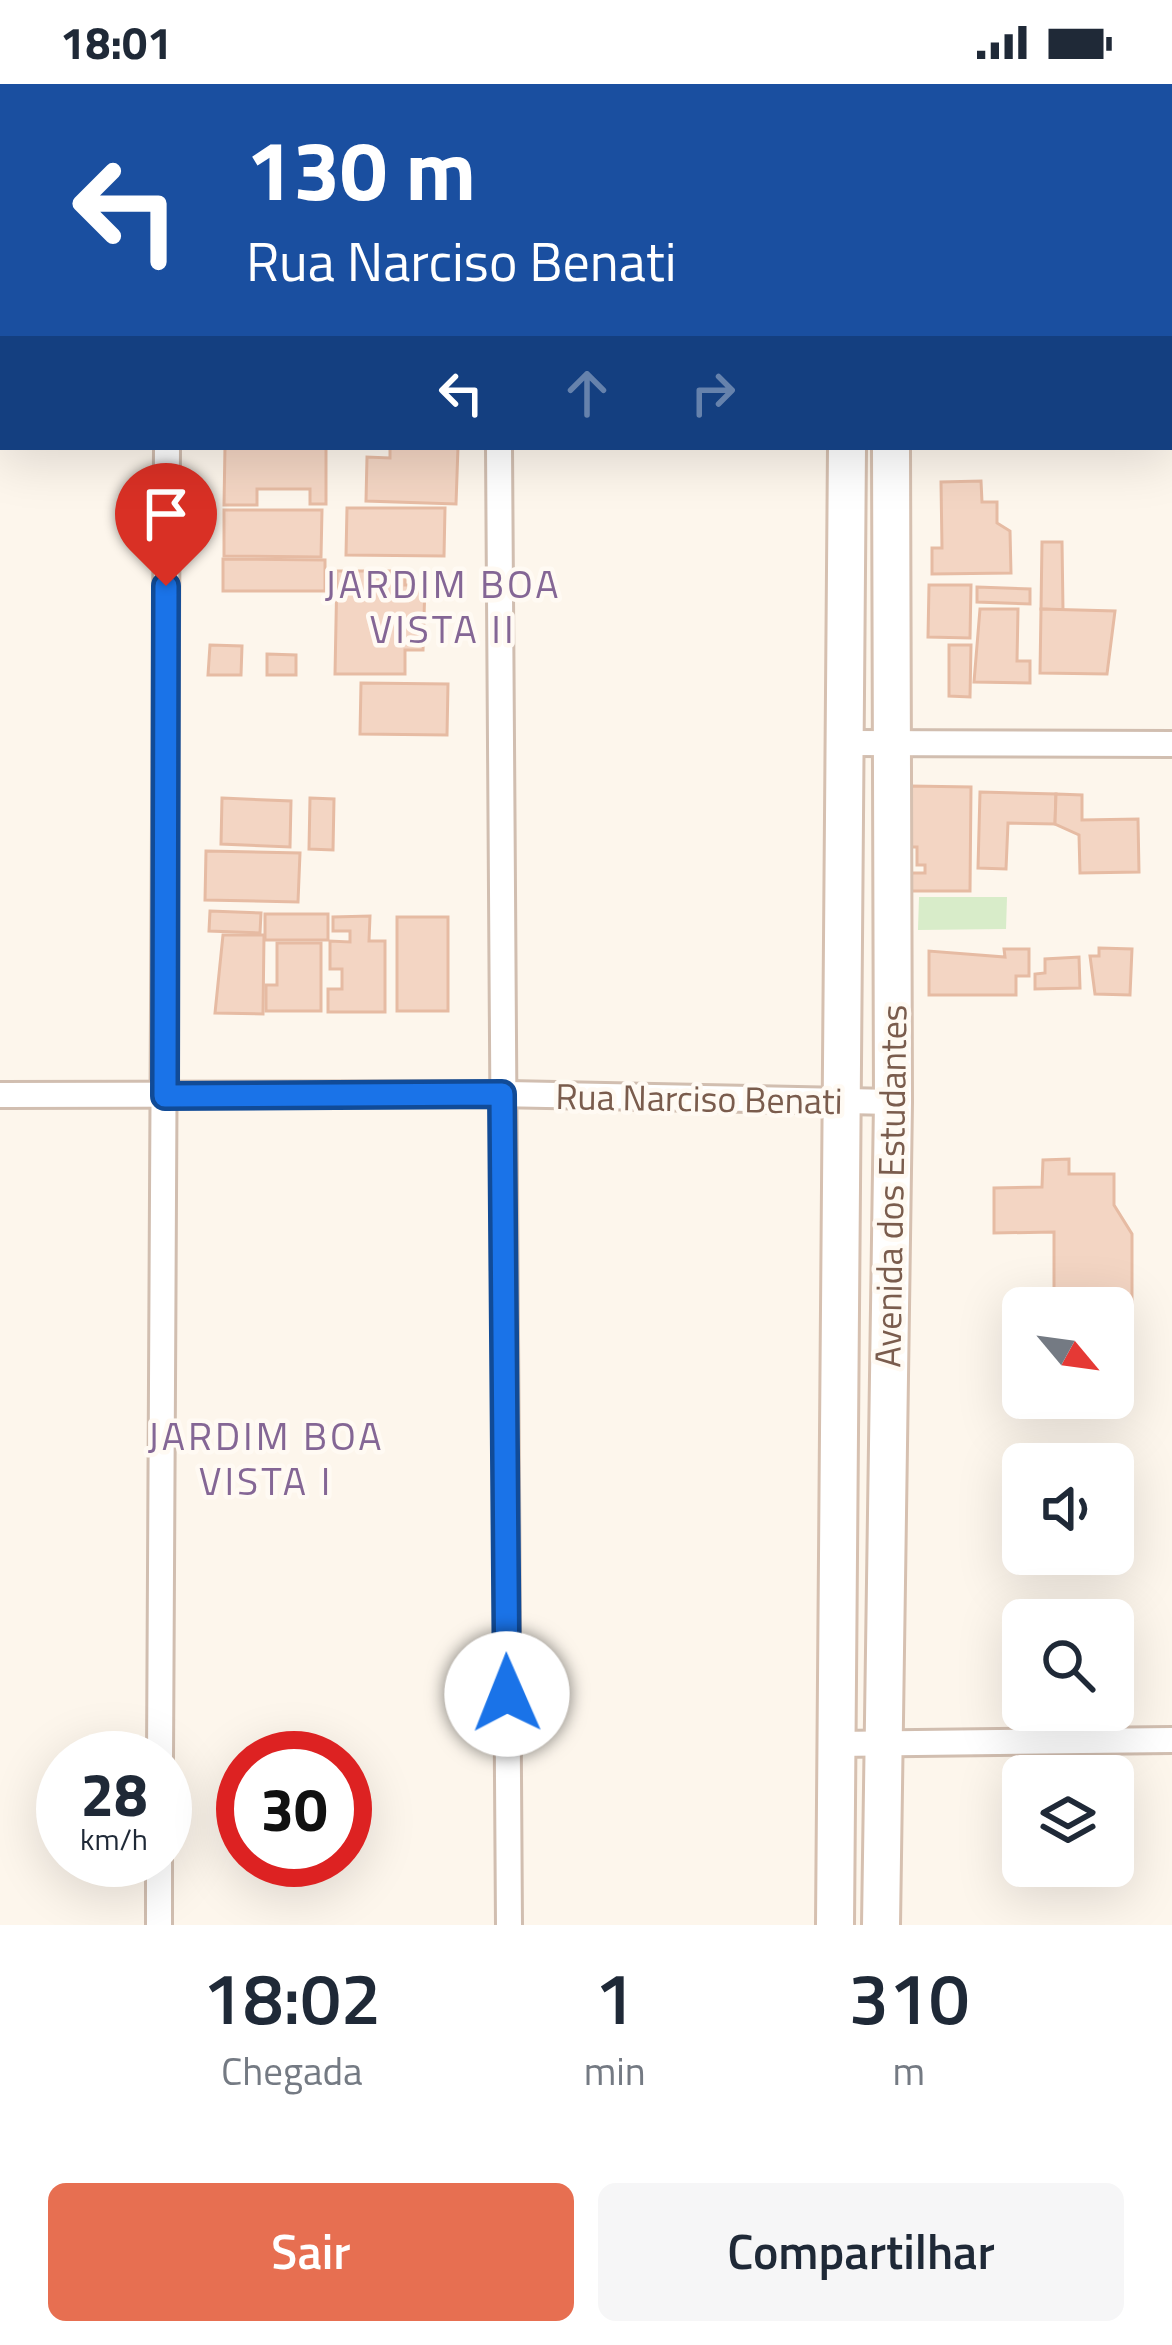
<!DOCTYPE html>
<html lang="pt">
<head>
<meta charset="utf-8">
<style>
  :root { --surface:#fff; --page:#f6f6f7; --text:#1f2937; --muted:#747a83; --accent:#e76f51 }
  body { margin:0; font-family:"Titillium Web",sans-serif; background:var(--page); color:var(--text); height:100vh; display:flex; flex-direction:column; font-size:45px; white-space:nowrap }
  * { box-sizing:border-box; margin:0 }
  p { font-size:39px; color:var(--muted) }
  .icon { flex:none; width:66px; height:66px; fill:none; stroke:currentColor; stroke-width:2; stroke-linecap:round; stroke-linejoin:round }
  .map { position:relative; height:1841px; overflow:hidden }
  .panel { display:flex; flex-direction:column; background:var(--surface); flex:1 }
  .panel>* { flex:none }
  .top-card { position:absolute; left:0px; top:0px; width:1173px; height:366px; box-shadow:0 12px 48px #0002; background:#1a4fa0; color:#fff; overflow:hidden }
  .needle { width:78px; rotate:119deg }
  .tools { position:absolute; left:1002px; top:1203px; display:grid; gap:24px }
  .tools a { display:grid; place-items:center; width:132px; height:132px; border-radius:18px; background:var(--surface); box-shadow:0 12px 48px #0002; font-size:60px }
  .speed { position:absolute; left:36px; top:1647px; display:flex; gap:24px; font-size:60px; font-weight:700; text-align:center }
  .speed>* { display:grid; place-content:center; width:156px; height:156px; border-radius:50%; background:var(--surface); box-shadow:0 12px 48px #0002; line-height:1 }
  .speed small { font-size:30px; font-weight:400 }
  .speed .limit { border:18px solid #d22; background:#fff; color:#111 }
  .pin { position:absolute; display:grid; place-items:center; width:102px; height:102px; color:#fff; margin:-123px -51px; border-radius:50% 50% 50% 0; rotate:-45deg; box-shadow:0 0 12px #0007 }
  .pin .icon { rotate:45deg }
  .me { position:absolute; width:132px; margin:-66px; rotate:359deg; stroke-linejoin:round; filter:drop-shadow(0 0 9px #0008) }
  .turn { display:flex; align-items:center; gap:42px; height:252px; padding:0 48px; font-size:54px }
  .turn .icon { width:156px; height:156px; stroke-width:2.5 }
  .turn b { display:block; font-size:84px; line-height:102px }
  .lanes { display:flex; align-items:center; height:114px; padding:0 48px; background:#0003; justify-content:center; gap:60px; direction:ltr }
  .lanes .off { opacity:.35 }
  .eta { display:flex; justify-content:space-evenly; align-items:center; height:204px; text-align:center }
  .eta b { font-size:72px; font-weight:600; line-height:84px }
  .button { display:flex; gap:24px; margin-top:auto; padding:24px 48px }
  .button a { flex:1; height:138px; border-radius:18px; background:var(--accent); color:#fff; font-size:48px; font-weight:600; line-height:138px; text-align:center }
  .button a+a { background:var(--page); color:var(--text) }
  .status { display:flex; justify-content:space-between; align-items:center; height:84px; padding:0 60px; background:var(--surface); direction:ltr }
  .status svg { height:33px; fill:currentColor }
  .map>svg:first-child { display:block }
  .grass { fill:#d8ecc9 }
  .building { fill:#f3d5c3; stroke:#e6bba3; stroke-width:3 }
  .lines { fill:none; stroke-linecap:round; stroke-linejoin:round }
  .street-casing { stroke:#d1beb0; stroke-width:30 }
  .secondary-casing { stroke:#d6c0b0; stroke-width:42 }
  .street { stroke:#fff; stroke-width:24 }
  .secondary { stroke:#fff; stroke-width:36 }
  .route-casing { stroke:#114b97; stroke-width:30 }
  .route { stroke:#1a73e8; stroke-width:21 }
  .labels { text-anchor:middle; dominant-baseline:central; stroke-width:9; stroke-linejoin:round; paint-order:stroke }
  .street-label { font-size:36px; fill:#7a5c4d; stroke:#fffaf3 }
  .neighbourhood-label { font-size:39px; letter-spacing:3px; fill:#846695; stroke:#fffaf3 }
</style>
</head>
<body>
<div class="status"><b>18:01</b><svg viewBox="0 0 49 12"><path d="M0 12V9h3v3zM5 12V6h3v6zM10 12V3h3v9zM15 12V0h3v12zM26 1h20v11H26zM47 4h2v5h-2z"/></svg></div>
<div class="map">
<svg width="1172" height="1841" viewBox="0 0 1172 1841">
  <rect width="100%" height="100%" fill="#fdf6ec"/>
  <!-- grass -->
  <polygon class="grass" points="919,813 1007,813 1006,845 918,846"/>
  <!-- building -->
  <g class="building">
    <polygon points="225,363 326,363 326,420 310,420 310,405 257,405 257,421 224,421"/>
    <polygon points="390,363 458,363 456,420 366,417 367,373 390,374"/>
    <polygon points="981,397 982,418 997,418 997,439 1010,447 1011,489 932,490 932,464 942,464 941,398"/>
    <polygon points="347,424 445,424 444,472 346,471"/>
    <polygon points="224,426 322,426 321,473 224,472"/>
    <polygon points="1042,458 1062,458 1063,526 1041,525"/>
    <polygon points="223,475 325,476 325,507 223,507"/>
    <polygon points="337,487 405,487 405,501 425,501 423,566 405,566 405,590 335,590"/>
    <polygon points="929,501 971,501 970,554 928,553"/>
    <polygon points="977,503 1030,505 1030,520 977,518"/>
    <polygon points="980,525 1018,525 1017,577 1030,577 1030,599 974,598"/>
    <polygon points="1041,525 1115,527 1107,590 1040,589"/>
    <polygon points="210,561 242,562 241,591 208,591"/>
    <polygon points="949,561 971,561 970,613 949,612"/>
    <polygon points="267,570 296,571 296,591 267,591"/>
    <polygon points="361,599 448,600 447,651 360,650"/>
    <polygon points="910,702 971,703 970,807 911,807 911,789 925,789 925,781 917,781 917,763 910,763"/>
    <polygon points="980,708 1056,710 1055,740 1008,739 1006,785 978,784"/>
    <polygon points="1056,710 1082,711 1082,736 1138,735 1139,788 1080,789 1079,751 1055,740"/>
    <polygon points="222,714 291,717 290,763 221,760"/>
    <polygon points="310,714 334,715 333,766 309,765"/>
    <polygon points="206,767 300,769 298,818 205,816"/>
    <polygon points="210,827 261,829 260,849 209,847"/>
    <rect x="265" y="830" width="63" height="26"/>
    <polygon points="370,832 369,857 385,857 385,928 328,928 328,905 342,905 342,885 330,885 330,857 350,858 350,847 333,847 333,833"/>
    <rect x="397" y="833" width="51" height="94"/>
    <polygon points="223,851 264,851 263,930 215,929"/>
    <polygon points="277,859 321,859 321,927 266,927 266,901 277,901"/>
    <polygon points="1099,864 1132,865 1130,911 1095,910 1090,872 1099,872"/>
    <polygon points="1004,865 1029,865 1029,892 1016,892 1016,911 929,911 929,867 1005,873"/>
    <polygon points="1079,873 1080,904 1035,905 1035,890 1045,889 1045,875"/>
    <polygon points="1069,1075 1069,1090 1114,1090 1114,1121 1132,1150 1132,1222 1054,1222 1054,1148 994,1149 994,1104 1042,1103 1043,1076"/>
  </g>
  <g class="lines">
    <!-- street casing -->
    <g class="street-casing">
      <g id="street">
        <polyline points="168,3 168,0"/>
        <polyline points="498,3 498,0"/>
        <polyline points="0,27 3,27"/>
        <polyline points="1170,52 1172,52"/>
        <polyline points="499,363 509,1841"/>
        <polyline points="846,659 1172,660"/>
        <polyline points="0,1011 502,1010 893,1018"/>
        <polyline points="836,1660 1172,1656"/>
        <polyline points="160,1674 167,363"/>
        <polyline points="159,1841 159,1776"/>
      </g>
    </g>
    <!-- secondary casing -->
    <g class="secondary-casing">
      <g id="secondary">
        <polyline points="849,0 849,3"/>
        <polyline points="891,3 891,0"/>
        <polyline points="835,1841 847,363"/>
        <polyline points="881,1841 893,1018 891,363"/>
      </g>
    </g>
    <!-- street -->
    <use href="#street" class="street"/>
    <!-- secondary -->
    <use href="#secondary" class="secondary"/>
  </g>
  <g class="lines">
    <!-- route casing -->
    <g class="route-casing">
      <polyline id="route" points="166,502 165,1012 502,1010 507,1610"/>
    </g>
    <!-- route -->
    <use href="#route" class="route"/>
  </g>
  <g class="labels">
    <!-- street labels -->
    <g class="street-label">
      <text transform="translate(699 1014) rotate(1)">Rua Narciso Benati</text>
      <text transform="translate(890 1102) rotate(-89)">Avenida dos Estudantes</text>
    </g>
    <!-- neighbourhood labels -->
    <g class="neighbourhood-label">
      <text x="443" y="499">JARDIM BOA<tspan x="443" dy="45">VISTA II</tspan></text>
      <text x="266" y="1351">JARDIM BOA<tspan x="266" dy="45">VISTA I</tspan></text>
    </g>
  </g>
</svg>
<div class="tools">
<a><svg class="needle" viewBox="-14 -14 28 28"><path d="M0-13l5 13h-10z" fill="#e53935"/><path d="M0 13l5-13h-10z" fill="#747a83"/></svg></a>
<a><svg class="icon" aria-label="sound" viewBox="0 0 24 24"><path d="M4 9h4l5-4v14l-5-4H4zM17 9q2 3 0 6"/></svg></a>
<a><svg class="icon" aria-label="search" viewBox="0 0 24 24"><circle cx="10" cy="10" r="6"/><path d="M15 15l6 6"/></svg></a>
<a><svg class="icon" aria-label="layers" viewBox="0 0 24 24"><path d="M12 4l9 5-9 5-9-5zM3 14l9 5 9-5"/></svg></a>
</div>
<div class="speed"><div>28<small>km/h</small></div><div class="limit">30</div></div>
<div class="pin" style="left:166px;top:502px;background:#d93025"><svg class="icon" aria-label="arrive" viewBox="0 0 24 24"><path d="M6 21V4h12l-3 4 3 4H6"/></svg></div>
<svg class="me" style="left:507px;top:1610px" viewBox="-20 -20 40 40"><circle r="19" fill="#fff"/><path d="M0-13L10 11 0 6-10 11z" fill="#1a73e8"/></svg>
<div class="top-card">
<div class="turn"><svg class="icon" aria-label="left" viewBox="0 0 24 24"><path d="M17 20v-9H6M10 6l-5 5 5 5"/></svg><div><b>130 m</b>Rua Narciso Benati</div></div>
<div class="lanes"><svg class="icon" aria-label="left" viewBox="0 0 24 24"><path d="M17 20v-9H6M10 6l-5 5 5 5"/></svg><svg class="icon off" aria-label="ahead" viewBox="0 0 24 24"><path d="M12 20V5M6 11l6-6 6 6"/></svg><svg class="icon off" aria-label="right" viewBox="0 0 24 24"><path d="M7 20v-9h11M14 6l5 5-5 5"/></svg></div>
</div>
</div>
<section class="panel">
<div class="eta">
<div><b>18:02</b><p>Chegada</p></div>
<div><b>1</b><p>min</p></div>
<div><b>310</b><p>m</p></div>
</div>
<div class="button"><a>Sair</a><a>Compartilhar</a></div>
</section>
</body>
</html>
